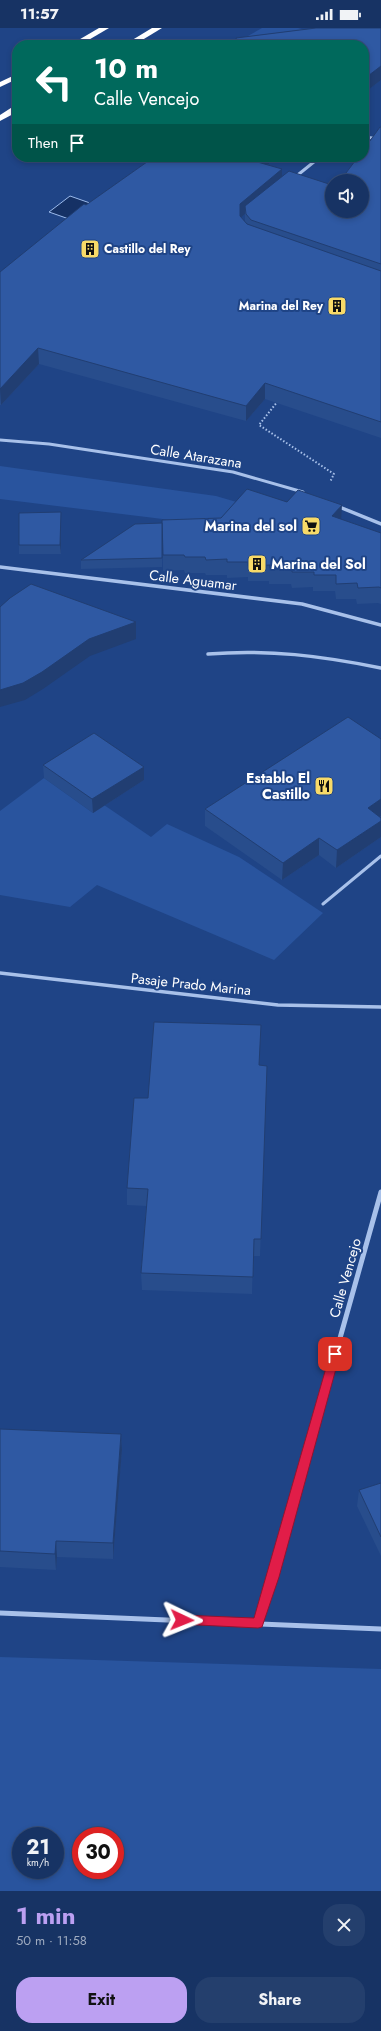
<!DOCTYPE html>
<html lang="en">
<head>
<meta charset="utf-8">
<style>
  :root { --surface:#173364; --page:#243f6d; --text:#f1f3f6; --muted:#9eaabf; --line:#364e78; --accent:#bca0f2 }
  body { margin:0; font-family:Jost,sans-serif; background:var(--page); color:var(--text); height:100vh; display:flex; flex-direction:column; font-size:15px; white-space:nowrap }
  * { box-sizing:border-box; margin:0 }
  p { font-size:13px; color:var(--muted) }
  .icon { flex:none; width:22px; height:22px; fill:none; stroke:currentColor; stroke-width:2; stroke-linecap:round; stroke-linejoin:round }
  .map { position:relative; height:1863px; overflow:hidden }
  .panel { display:flex; flex-direction:column; background:var(--surface); flex:1 }
  .panel>* { flex:none }
  .hud { position:absolute; left:12px; top:12px; width:357px; height:122px; border-radius:16px; box-shadow:0 2px 6px #0003,0 0 0 1px var(--line); background:#00695c; color:#fff; overflow:hidden }
  .buttons { position:absolute; left:325px; top:146px; display:grid; gap:8px }
  .buttons a { display:grid; place-items:center; width:44px; height:44px; border-radius:50%; background:var(--surface); box-shadow:0 2px 6px #0003,0 0 0 1px var(--line); font-size:20px }
  .speed { position:absolute; left:12px; top:1799px; display:flex; gap:8px; font-size:20px; font-weight:700; text-align:center }
  .speed>* { display:grid; place-content:center; width:52px; height:52px; border-radius:50%; background:var(--surface); box-shadow:0 2px 6px #0003,0 0 0 1px var(--line); line-height:1 }
  .speed small { font-size:10px; font-weight:400 }
  .speed .limit { border:6px solid #d22; background:#fff; color:#111 }
  .pin { position:absolute; display:grid; place-items:center; width:34px; height:34px; color:#fff; margin:-17px; border-radius:8px; box-shadow:0 2px 6px #0006 }
  .me { position:absolute; width:44px; margin:-22px; rotate:92deg; stroke-linejoin:round; filter:drop-shadow(0 0 3px #0008) }
  .turn { display:flex; align-items:center; gap:14px; height:84px; padding:0 16px; font-size:18px }
  .turn .icon { width:52px; height:52px; stroke-width:2.5 }
  .turn b { display:block; font-size:28px; line-height:34px }
  .then { display:flex; align-items:center; height:38px; padding:0 16px; background:#0003; gap:8px; font-size:15px }
  .round { display:grid; place-items:center; flex:none; width:42px; height:42px; border-radius:16px; background:var(--page) }
  .overview { display:flex; align-items:center; justify-content:space-between; height:68px; padding:0 16px }
  h1 { font-size:24px; font-weight:700; line-height:30px; color:var(--accent) }
  .button { display:flex; gap:8px; margin-top:auto; padding:8px 16px }
  .button a { flex:1; height:46px; border-radius:16px; background:var(--accent); color:#111; font-size:16px; font-weight:700; line-height:46px; text-align:center }
  .button a+a { background:var(--page); color:var(--text) }
  .status { display:flex; justify-content:space-between; align-items:center; height:28px; padding:0 20px; background:var(--surface); direction:ltr }
  .status svg { height:11px; fill:currentColor }
  .map>svg:first-child { display:block }
  .green { fill:#29549e; fill-rule:evenodd }
  .water { fill:#153165; stroke:#9bbaeb }
  .lines { fill:none; stroke-linecap:round; stroke-linejoin:round }
  .path { stroke:#a8c1ea; stroke-width:2; stroke-dasharray:1.5 2; stroke-linecap:butt }
  .lane { stroke:#a8c1ea; stroke-width:3 }
  .street-far2 { stroke:#a8c1ea; stroke-width:3 }
  .street-far1 { stroke:#a8c1ea; stroke-width:3.5 }
  .street { stroke:#a8c1ea; stroke-width:5 }
  .highway { fill:#fff; fill-rule:evenodd }
  .wall { fill:#284d8c; fill-rule:evenodd }
  .shaded-wall { fill:#213e72 }
  .building { fill:#2f59a3; stroke:#213e72 }
  .route { fill:#e11d48; stroke:#92132f }
  .labels { text-anchor:middle; dominant-baseline:central; stroke-width:4; stroke-linejoin:round; paint-order:stroke }
  .far-poi-label { font-size:12px; font-weight:bold; fill:#fff; stroke:#1f4486; text-anchor:start }
  .street-label { font-size:14px; fill:#fff; stroke:#1f4486 }
  .poi-label { font-size:14px; font-weight:bold; fill:#fff; stroke:#1f4486; text-anchor:end }
</style>
</head>
<body>
<div class="status"><b>11:57</b><svg viewBox="0 0 49 12"><path d="M0 12V9h3v3zM5 12V6h3v6zM10 12V3h3v9zM15 12V0h3v12zM26 1h20v11H26zM47 4h2v5h-2z"/></svg></div>
<div class="map">
<svg width="381" height="1863" viewBox="0 0 381 1863">
  <rect width="100%" height="100%" fill="#1f4486"/>
  <!-- green -->
  <g class="green">
    <polygon points="262,0 298,0 331,9 260,17 237,17 239,13"/>
    <polygon points="0,438 216,468 287,489 187,494 0,471"/>
    <polygon points="44,750 93,785 104,777 151,809 167,796 239,829 323,885 274,932 97,857 70,879 0,867 0,783"/>
    <path d="M 0,1629 L 381,1641 L 381,1863 L 0,1863 ZM 21,1808 L 55,1808 L 55,1842 L 21,1842 ZM 81,1808 L 115,1808 L 115,1842 L 81,1842 Z"/>
  </g>
  <!-- water -->
  <polygon class="water" points="70,168 90,175 69,191 49,184"/>
  <g class="lines">
    <!-- path -->
    <polyline class="path" points="278,373 259,397 334,446 330,454"/>
    <!-- lane -->
    <polyline class="lane" points="323,876 381,828"/>
    <!-- street-far2 -->
    <g class="street-far2">
      <polyline points="364,109 381,111"/>
      <polyline points="294,150 320,129"/>
      <polyline points="0,412 49,416 233,444 303,464"/>
    </g>
    <!-- street-far1 -->
    <g class="street-far1">
      <polyline points="337,478 381,496"/>
      <polyline points="0,539 302,576 381,597"/>
      <path d="M 208,626 C 268,621 322,628 381,640"/>
      <polyline points="0,945 278,977 381,979"/>
    </g>
    <!-- street -->
    <g class="street">
      <polyline points="0,1585 381,1601"/>
      <polyline points="258,1595 273,1549 381,1164"/>
    </g>
    <!-- highway -->
    <g class="highway">
      <polygon points="99,0 109,0 80,17 70,17"/>
      <polygon points="152,0 162,0 134,17 124,17"/>
      <polygon points="17,46 17,51 0,59 0,54"/>
      <polygon points="14,78 17,78 17,84 0,93 0,87"/>
    </g>
  </g>
  <!-- wall -->
  <g class="wall">
    <polygon points="316,0 381,0 381,52 364,65 364,17 236,17 236,10"/>
    <path d="M 381,99 L 381,410 L 265,371 L 246,393 L 39,336 L 1,377 L 0,377 L 0,244 L 86,177 L 154,129 L 278,129 L 268,137 L 282,149 L 332,183 ZM 245,186 L 245,194 L 241,189 Z"/>
    <polygon points="341,491 381,505 381,576 378,575 357,576 356,571 336,571 335,563 313,563 313,559 292,560 291,556 269,556 269,553 248,553 248,549 227,550 227,547 206,547 205,545 185,545 184,542 163,543 162,492"/>
    <polygon points="61,493 61,526 19,526 19,517"/>
    <polygon points="162,495 162,539 81,541 81,532"/>
    <polygon points="381,711 381,788 380,789 381,790 381,809 336,840 319,827 282,852 205,798 205,781"/>
    <polygon points="43,737 144,752 93,785 44,750"/>
    <polygon points="259,1037 267,1038 260,1228 253,1228 252,1266 142,1262 141,1245 146,1178 127,1177 127,1160"/>
    <polygon points="0,1401 121,1406 122,1422 113,1531 57,1529 56,1542 0,1539"/>
    <polygon points="381,1455 381,1528 357,1478 359,1462"/>
  </g>
  <!-- shaded-wall -->
  <g class="shaded-wall">
    <polygon points="381,38 381,52 364,65 364,51"/>
    <polygon points="259,129 278,129 254,147 254,133"/>
    <polygon points="282,141 282,156 245,178 245,186 239,191 240,176"/>
    <polygon points="38,320 39,336 1,377 0,361"/>
    <polygon points="265,355 265,371 246,393 246,378"/>
    <polygon points="342,477 341,493 332,488"/>
    <polygon points="61,484 61,526 60,517"/>
    <polygon points="136,594 136,611 90,628 43,661 25,672 0,679 0,662 89,611"/>
    <polygon points="144,739 144,752 93,785 92,771"/>
    <polygon points="381,771 381,788 366,798 368,780"/>
    <polygon points="381,793 381,809 336,840 337,822"/>
    <polygon points="319,810 319,827 282,852 283,835"/>
    <polygon points="121,1406 122,1422 113,1531 113,1515"/>
    <polygon points="56,1513 57,1529 56,1542 55,1526"/>
  </g>
  <!-- building -->
  <g class="building">
    <polygon points="316,0 381,0 381,38 364,51 364,17 238,17 236,10"/>
    <polygon points="380,99 381,99 381,236 251,192 246,186 245,178 289,143 332,157 332,183 362,183 362,153 340,153 358,129 364,129 364,121"/>
    <polygon points="154,129 259,129 254,133 282,141 240,176 240,188 247,196 381,243 381,394 265,355 246,378 38,320 0,361 0,244 84,176 86,177"/>
    <polygon points="247,461 287,474 298,462 342,477 332,488 381,505 381,560 379,559 358,560 357,555 336,556 336,547 314,547 314,544 292,544 292,540 270,540 270,537 248,538 248,534 227,534 227,531 206,532 205,529 185,529 184,527 163,527 162,492 221,490"/>
    <polygon points="61,484 60,517 19,517 19,485"/>
    <polygon points="162,495 162,530 81,532 135,496"/>
    <polygon points="31,556 136,594 89,611 42,644 23,655 0,662 0,579 10,570"/>
    <polygon points="348,689 381,711 381,771 368,780 381,790 381,793 337,822 319,810 283,835 205,781"/>
    <polygon points="94,705 144,739 92,771 43,737"/>
    <polygon points="154,994 261,997 259,1037 267,1038 261,1211 254,1211 253,1249 141,1245 148,1161 127,1160 134,1070 148,1070"/>
    <polygon points="0,1401 121,1406 113,1515 56,1513 55,1526 0,1523"/>
    <polygon points="381,1455 381,1509 359,1462"/>
  </g>
  <!-- route -->
  <polygon class="route" points="335,1322 340,1326 279,1549 262,1599 258,1600 178,1596 177,1592 178,1589 182,1587 254,1590 330,1326"/>
  <!-- icons -->
  <defs>
    <g id="building-square" transform="scale(1)"><rect x="-9" y="-9" width="18" height="18" rx="4" fill="#f8da68" stroke="#1f4486"/><path d="M-4-6H4V6H1V3H-1V6H-4ZM-2.5-4.3h1.7v1.8h-1.7ZM.8-4.3h1.7v1.8H.8ZM-2.5-1h1.7V.8h-1.7ZM.8-1h1.7V.8H.8Z" fill="#111"/></g>
    <g id="supermarket-square" transform="scale(1)"><rect x="-9" y="-9" width="18" height="18" rx="4" fill="#f8da68" stroke="#1f4486"/><path d="M-6-5.5h2.5l.6 2H6L4.5 2H-2.5L-4.4-4H-6ZM-1.5 3.2a1.3 1.3 0 1 0 .1 0ZM3 3.2a1.3 1.3 0 1 0 .1 0Z" fill="#111"/></g>
    <g id="restaurant-square" transform="scale(1)"><rect x="-9" y="-9" width="18" height="18" rx="4" fill="#f8da68" stroke="#1f4486"/><path d="M-5-6h1v4h1v-4h1v4h1v-4h1v5L-1.5 .5V6h-2V.5L-5-1ZM5-6V6H3V1.5H1.5Q1.5-4 5-6Z" fill="#111"/></g>
  </defs>
  <g fill-rule="evenodd">
    <use href="#building-square" x="90" y="221"/>
    <use href="#building-square" x="337" y="278"/>
    <use href="#supermarket-square" x="311" y="498"/>
    <use href="#building-square" x="257" y="536"/>
    <use href="#restaurant-square" x="324" y="758"/>
  </g>
  <g class="labels">
    <!-- far-poi labels -->
    <g class="far-poi-label">
      <text x="104" y="221">Castillo del Rey</text>
      <text x="323" y="278" text-anchor="end">Marina del Rey</text>
    </g>
    <!-- street labels -->
    <g class="street-label">
      <text transform="translate(196 428) rotate(9)">Calle Atarazana</text>
      <text transform="translate(193 552) rotate(7)">Calle Aguamar</text>
      <text transform="translate(191 956) rotate(6)">Pasaje Prado Marina</text>
      <text transform="translate(345 1250) rotate(-74)">Calle Vencejo</text>
    </g>
    <!-- poi labels -->
    <g class="poi-label">
      <text x="297" y="498">Marina del sol</text>
      <text x="271" y="536" text-anchor="start">Marina del Sol</text>
      <text x="310" y="750">Establo El<tspan x="310" dy="16">Castillo</tspan></text>
    </g>
  </g>
</svg>
<div class="buttons">
<a><svg class="icon" aria-label="sound" viewBox="0 0 24 24"><path d="M4 9h4l5-4v14l-5-4H4zM17 9q2 3 0 6"/></svg></a>
</div>
<div class="speed"><div>21<small>km/h</small></div><div class="limit">30</div></div>
<div class="pin" style="left:335px;top:1326px;background:#d93025"><svg class="icon" aria-label="arrive" viewBox="0 0 24 24"><path d="M6 21V4h12l-3 4 3 4H6"/></svg></div>
<svg class="me" style="left:182px;top:1592px" viewBox="-20 -20 40 40"><path d="M0-17L14 15 0 8-14 15z" fill="#e11d48" stroke="#fff" stroke-width="4"/></svg>
<div class="hud">
<div class="turn"><svg class="icon" aria-label="left" viewBox="0 0 24 24"><path d="M17 20v-9H6M10 6l-5 5 5 5"/></svg><div><b>10 m</b>Calle Vencejo</div></div>
<div class="then">Then<svg class="icon" aria-label="arrive" viewBox="0 0 24 24"><path d="M6 21V4h12l-3 4 3 4H6"/></svg></div>
</div>
</div>
<section class="panel">
<div class="overview"><div><h1>1 min</h1><p>50 m · 11:58</p></div><a class="round"><svg class="icon" aria-label="close" viewBox="0 0 24 24"><path d="M6 6l12 12M18 6L6 18"/></svg></a></div>
<div class="button"><a>Exit</a><a>Share</a></div>
</section>
</body>
</html>
